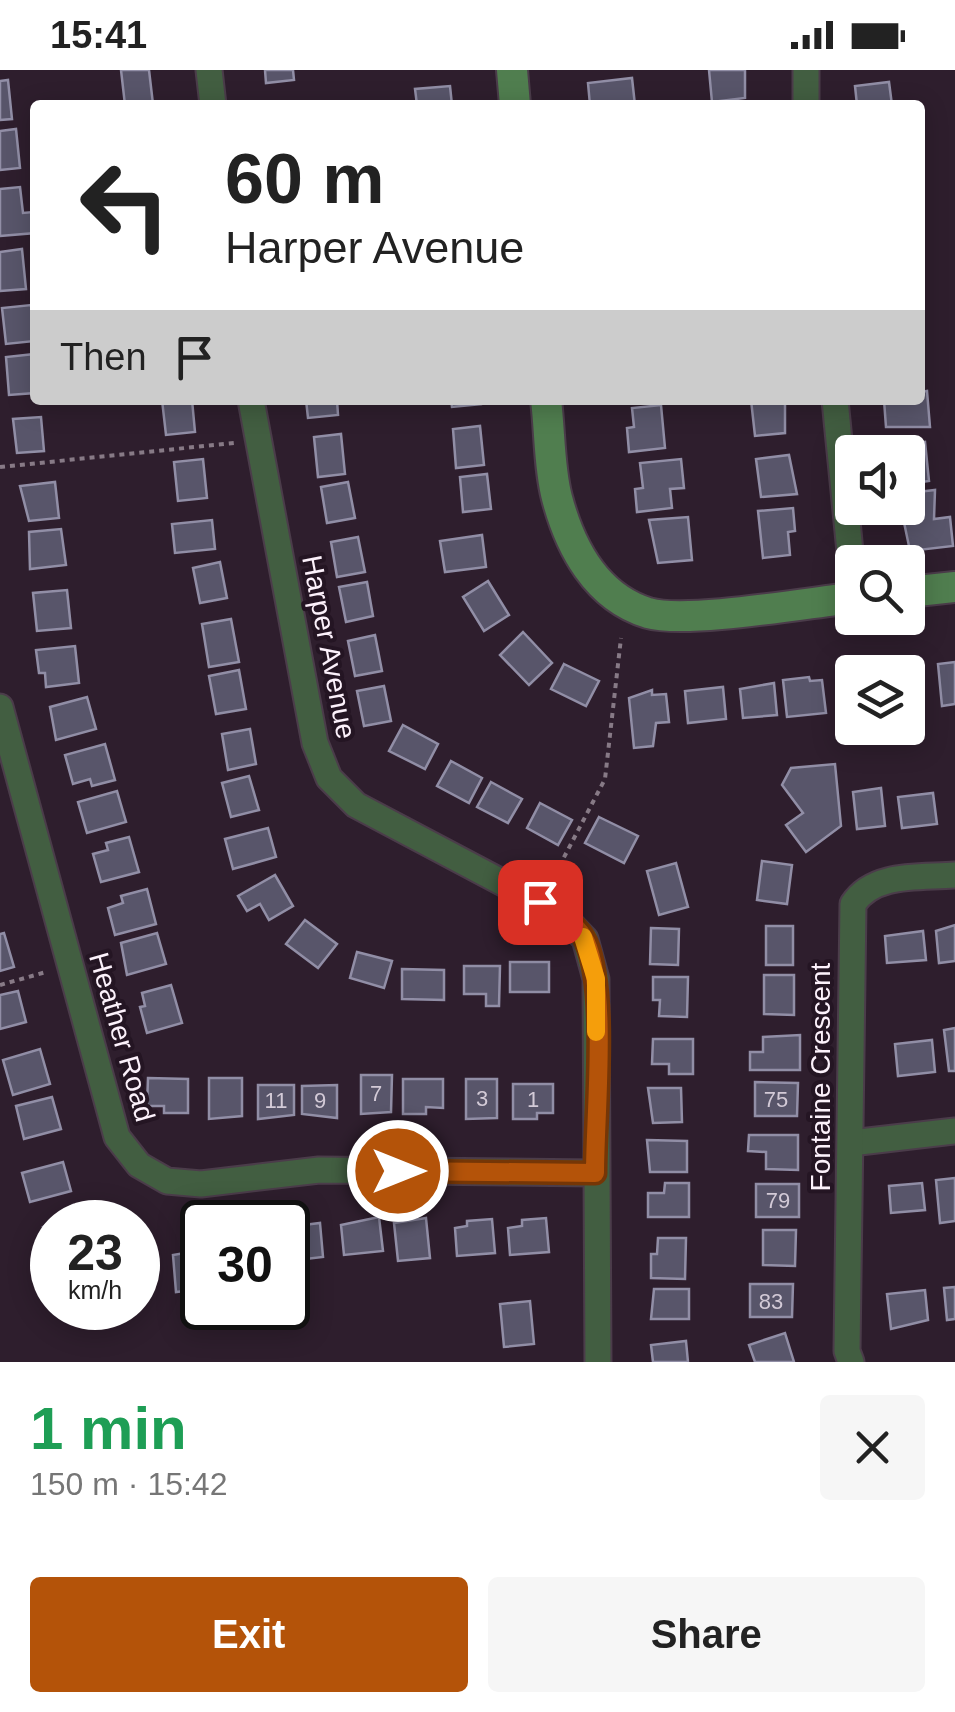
<!DOCTYPE html>
<html lang="en">
<head>
<meta charset="utf-8">
<style>
  :root { --surface:#fff; --page:#f6f6f6; --text:#222; --muted:#767676; --accent:#b45309 }
  body { margin:0; font-family:Arial,sans-serif; background:var(--page); color:var(--text); height:100vh; display:flex; flex-direction:column; font-size:38px; white-space:nowrap }
  * { box-sizing:border-box; margin:0 }
  p { font-size:32px; color:var(--muted) }
  .icon { flex:none; width:55px; height:55px; fill:none; stroke:currentColor; stroke-width:2; stroke-linecap:round; stroke-linejoin:round }
  .map { position:relative; height:1292px; overflow:hidden }
  .side { display:flex; flex-direction:column; background:var(--surface); flex:1 }
  .side>* { flex:none }
  .banner { position:absolute; left:30px; top:30px; width:895px; height:305px; border-radius:10px; box-shadow:0 5px 25px #0003; background:#fff; color:var(--text); overflow:hidden }
  .fabs { position:absolute; left:835px; top:365px; display:grid; gap:20px }
  .fabs a { display:grid; place-items:center; width:90px; height:90px; border-radius:10px; background:var(--surface); box-shadow:0 5px 25px #0003; font-size:50px }
  .speed { position:absolute; left:30px; top:1130px; display:flex; gap:20px; font-size:50px; font-weight:700; text-align:center }
  .speed>* { display:grid; place-content:center; width:130px; height:130px; border-radius:50%; background:var(--surface); box-shadow:0 5px 25px #0003; line-height:1 }
  .speed small { font-size:25px; font-weight:400 }
  .speed .limit { border:5px solid #111; border-radius:15px; background:#fff; color:#111 }
  .pin { position:absolute; display:grid; place-items:center; width:85px; height:85px; color:#fff; margin:-42px; border-radius:20px; box-shadow:0 5px 15px #0006 }
  .me { position:absolute; width:110px; margin:-55px; rotate:90deg; stroke-linejoin:round; filter:drop-shadow(0 0 8px #0008) }
  .turn { display:flex; align-items:center; gap:35px; height:210px; padding:0 30px; font-size:45px }
  .turn .icon { width:130px; height:130px; stroke-width:2.5 }
  .turn b { display:block; font-size:70px; line-height:85px }
  .then { display:flex; align-items:center; height:95px; padding:0 30px; background:#0003; gap:20px; font-size:38px }
  .round { display:grid; place-items:center; flex:none; width:105px; height:105px; border-radius:10px; background:var(--page) }
  .headline { display:flex; align-items:center; justify-content:space-between; height:170px; padding:0 30px }
  h1 { font-size:60px; font-weight:700; line-height:75px; color:#1e9e55 }
  .button { display:flex; gap:20px; margin-top:auto; padding:20px 30px }
  .button a { flex:1; height:115px; border-radius:10px; background:var(--accent); color:#fff; font-size:40px; font-weight:700; line-height:115px; text-align:center }
  .button a+a { background:var(--page); color:var(--text) }
  .status { display:flex; justify-content:space-between; align-items:center; height:70px; padding:0 50px; background:var(--surface); direction:ltr }
  .status svg { height:28px; fill:currentColor }
  .map>svg:first-child { display:block }
  .building { fill:#58556a; stroke:#918ea6; stroke-width:2.5 }
  .lines { fill:none; stroke-linecap:round; stroke-linejoin:round }
  .street-casing { stroke:#4b3c4a; stroke-width:29 }
  .secondary-casing { stroke:#4b3c4a; stroke-width:34 }
  .path { stroke:#877a86; stroke-width:4; stroke-dasharray:5 5; stroke-linecap:butt }
  .street { stroke:#425e41; stroke-width:25 }
  .secondary { stroke:#507e4f; stroke-width:30 }
  .route-casing { stroke:#753606; stroke-width:25 }
  .route { stroke:#b45309; stroke-width:18 }
  .slow { stroke:#f59e0b; stroke-width:18 }
  .labels { text-anchor:middle; dominant-baseline:central; stroke-width:8; stroke-linejoin:round; paint-order:stroke }
  .number-label { font-size:22px; fill:#d3cad7 }
  .street-label { font-size:28px; fill:#fcf1fb; stroke:#241523 }
</style>
</head>
<body>
<div class="status"><b>15:41</b><svg viewBox="0 0 49 12"><path d="M0 12V9h3v3zM5 12V6h3v6zM10 12V3h3v9zM15 12V0h3v12zM26 1h20v11H26zM47 4h2v5h-2z"/></svg></div>
<div class="map">
<svg width="955" height="1292" viewBox="0 0 955 1292">
  <rect width="100%" height="100%" fill="#2e1e2d"/>
  <!-- building -->
  <g class="building">
    <polygon points="121,0 149,0 153,34 125,35"/>
    <polygon points="265,0 293,0 294,10 266,13"/>
    <polygon points="709,0 745,0 745,28 712,32"/>
    <polygon points="632,8 635,35 590,35 588,13"/>
    <polygon points="8,10 12,49 0,50 0,11"/>
    <polygon points="889,12 892,35 857,35 855,16"/>
    <polygon points="450,16 452,35 417,35 415,19"/>
    <polygon points="16,59 20,98 0,100 0,61"/>
    <polygon points="20,117 23,143 33,142 35,163 0,166 0,119"/>
    <polygon points="22,179 26,219 0,221 0,182"/>
    <polygon points="31,235 35,271 6,274 2,238"/>
    <polygon points="35,284 35,323 9,325 6,287"/>
    <polygon points="927,321 930,357 886,357 884,330 920,330 920,322"/>
    <polygon points="162,330 192,330 195,362 166,365"/>
    <polygon points="306,330 337,330 338,345 308,348"/>
    <polygon points="451,330 481,330 481,334 452,337"/>
    <polygon points="751,330 785,330 785,363 755,366"/>
    <polygon points="661,335 665,378 629,382 627,358 634,357 632,338"/>
    <polygon points="41,347 44,381 17,383 13,349"/>
    <polygon points="480,356 484,395 456,398 453,359"/>
    <polygon points="341,364 345,404 318,407 314,367"/>
    <polygon points="925,372 929,411 908,414 908,382 893,382 892,376"/>
    <polygon points="789,385 797,424 761,427 756,389"/>
    <polygon points="203,389 207,428 178,431 174,392"/>
    <polygon points="681,389 684,418 670,419 672,438 637,442 635,419 643,418 640,393"/>
    <polygon points="487,404 491,439 463,442 460,407"/>
    <polygon points="55,412 59,448 29,451 20,416"/>
    <polygon points="348,412 355,448 327,453 321,417"/>
    <polygon points="935,420 934,449 950,447 953,476 910,481 901,438 908,438 908,423"/>
    <polygon points="793,438 795,461 788,462 790,485 763,488 758,441"/>
    <polygon points="688,447 692,490 658,493 649,450"/>
    <polygon points="212,450 215,479 175,483 172,454"/>
    <polygon points="61,459 66,495 30,499 29,462"/>
    <polygon points="482,465 486,497 445,502 440,471"/>
    <polygon points="358,467 365,502 337,507 331,472"/>
    <polygon points="220,492 227,528 200,533 193,498"/>
    <polygon points="488,511 509,545 484,561 463,527"/>
    <polygon points="367,512 373,546 346,552 339,517"/>
    <polygon points="67,520 71,558 37,561 33,523"/>
    <polygon points="231,549 239,592 209,597 202,554"/>
    <polygon points="523,562 552,593 529,615 500,585"/>
    <polygon points="375,565 382,601 355,606 348,571"/>
    <polygon points="75,576 79,613 46,617 45,603 39,603 36,580"/>
    <polygon points="955,592 955,634 942,636 938,594"/>
    <polygon points="564,594 599,611 586,636 551,619"/>
    <polygon points="918,598 922,635 908,637 908,602 887,601"/>
    <polygon points="239,600 246,639 216,644 209,606"/>
    <polygon points="809,607 810,611 822,610 826,643 787,647 783,610"/>
    <polygon points="852,607 852,637 843,638 840,608"/>
    <polygon points="774,613 777,645 743,648 740,619"/>
    <polygon points="384,616 391,651 364,656 357,621"/>
    <polygon points="723,617 726,649 688,653 685,621"/>
    <polygon points="652,620 652,625 666,624 669,652 656,653 653,676 634,678 629,628"/>
    <polygon points="87,627 96,659 56,670 50,637"/>
    <polygon points="403,655 438,674 425,699 389,681"/>
    <polygon points="250,659 256,694 228,700 222,664"/>
    <polygon points="105,674 115,710 92,716 90,709 73,714 65,685"/>
    <polygon points="451,691 482,708 469,733 437,716"/>
    <polygon points="835,694 841,756 806,782 786,755 803,743 782,715 791,698"/>
    <polygon points="249,706 259,740 231,747 222,713"/>
    <polygon points="491,712 522,729 508,753 477,737"/>
    <polygon points="881,718 885,756 857,759 853,722"/>
    <polygon points="117,721 126,752 87,763 78,732"/>
    <polygon points="933,723 937,754 902,758 898,727"/>
    <polygon points="540,733 572,750 558,775 527,758"/>
    <polygon points="599,747 638,766 624,793 585,773"/>
    <polygon points="268,758 276,787 233,799 225,769"/>
    <polygon points="129,767 139,802 101,812 93,784 108,780 106,773"/>
    <polygon points="762,791 792,795 787,834 757,830"/>
    <polygon points="676,793 688,837 659,845 647,801"/>
    <polygon points="275,805 293,836 269,850 260,834 247,841 238,826"/>
    <polygon points="147,819 156,854 115,865 108,838 123,833 121,826"/>
    <polygon points="305,850 337,874 318,898 286,874"/>
    <polygon points="955,855 955,891 939,893 936,861"/>
    <rect x="766" y="856" width="27" height="39"/>
    <polygon points="651,858 679,859 678,895 650,894"/>
    <polygon points="923,861 926,890 887,893 885,866"/>
    <polygon points="4,863 14,897 0,901 0,864"/>
    <polygon points="157,863 166,894 127,905 121,873"/>
    <polygon points="357,882 392,891 384,918 350,908"/>
    <rect x="510" y="892" width="39" height="30"/>
    <polygon points="464,896 500,896 499,936 486,936 486,924 464,924"/>
    <polygon points="402,899 444,900 444,930 402,929"/>
    <polygon points="764,905 794,905 794,945 764,944"/>
    <polygon points="653,907 688,907 687,947 659,946 660,930 653,930"/>
    <polygon points="171,915 182,953 147,963 140,937 145,936 142,923"/>
    <polygon points="18,921 26,952 0,959 0,925"/>
    <polygon points="955,958 955,1001 949,1001 944,960"/>
    <polygon points="800,965 800,1000 750,1000 750,982 763,982 763,967"/>
    <polygon points="653,969 693,969 693,1004 669,1004 669,994 652,994"/>
    <polygon points="932,970 935,1002 898,1006 895,974"/>
    <polygon points="40,979 50,1014 13,1025 3,990"/>
    <polygon points="361,1005 392,1005 391,1042 361,1044"/>
    <polygon points="148,1008 188,1009 188,1043 164,1043 164,1036 147,1036"/>
    <polygon points="209,1008 242,1008 242,1046 209,1049"/>
    <polygon points="403,1009 443,1009 443,1038 426,1037 426,1044 403,1044"/>
    <polygon points="466,1009 497,1009 497,1048 466,1049"/>
    <polygon points="755,1012 798,1013 797,1046 755,1046"/>
    <polygon points="513,1014 553,1014 553,1043 537,1043 537,1049 513,1049"/>
    <polygon points="258,1015 294,1015 294,1045 258,1049"/>
    <polygon points="337,1015 337,1048 302,1044 302,1016"/>
    <polygon points="648,1018 681,1018 682,1052 653,1053"/>
    <polygon points="52,1027 61,1059 24,1069 16,1036"/>
    <polygon points="749,1065 798,1065 798,1100 766,1099 766,1082 748,1081"/>
    <polygon points="647,1070 687,1071 687,1102 650,1102"/>
    <polygon points="63,1092 71,1121 30,1132 22,1103"/>
    <polygon points="955,1108 955,1151 940,1153 936,1110"/>
    <polygon points="665,1113 689,1113 689,1147 648,1147 648,1123 664,1123"/>
    <polygon points="922,1113 925,1140 891,1143 889,1116"/>
    <rect x="756" y="1114" width="43" height="33"/>
    <polygon points="73,1135 86,1152 52,1152 52,1169 43,1157"/>
    <polygon points="379,1147 383,1181 344,1185 341,1155"/>
    <polygon points="426,1148 430,1188 398,1191 394,1153"/>
    <polygon points="546,1148 549,1182 510,1185 508,1158 522,1156 522,1150"/>
    <polygon points="492,1149 495,1183 457,1186 455,1158 467,1156 467,1151"/>
    <polygon points="320,1153 323,1187 288,1191 288,1163 296,1162 295,1156"/>
    <polygon points="763,1160 796,1160 795,1196 763,1195"/>
    <polygon points="658,1168 686,1168 685,1209 651,1208 651,1184 657,1184"/>
    <polygon points="202,1180 202,1219 176,1222 173,1185"/>
    <polygon points="138,1191 151,1197 139,1225 138,1224"/>
    <polygon points="750,1214 793,1214 792,1247 750,1247"/>
    <polygon points="955,1217 955,1249 947,1250 944,1218"/>
    <polygon points="654,1219 689,1219 689,1249 651,1249"/>
    <polygon points="925,1220 928,1250 891,1259 887,1224"/>
    <polygon points="530,1231 534,1274 504,1277 500,1234"/>
    <polygon points="785,1263 794,1292 755,1292 749,1275"/>
    <polygon points="686,1271 688,1292 653,1292 651,1275"/>
  </g>
  <g class="lines">
    <!-- street casing -->
    <g class="street-casing">
      <g id="street">
        <polyline points="209,0 213,35"/>
        <polyline points="806,35 806,0"/>
        <polyline points="251,330 315,673 329,708 356,735 560,843 585,869 596,909 598,1292"/>
        <polyline points="835,330 852,502"/>
        <polyline points="0,637 117,1067 139,1095 167,1111 201,1114 319,1100 595,1103"/>
        <polyline points="851,1073 955,1061"/>
        <path d="M 851,1292 L 847,1281 L 853,834 C 874,802 920,808 955,805"/>
      </g>
    </g>
    <!-- secondary casing -->
    <g class="secondary-casing">
      <g id="secondary">
        <polyline points="512,0 515,35"/>
        <path d="M 546,330 C 550,362 549,398 557,428 C 570,477 596,527 648,543 C 687,554 806,533 852,528"/>
        <polyline points="908,522 955,517"/>
      </g>
    </g>
    <!-- path -->
    <g class="path">
      <polyline points="0,397 234,373"/>
      <polyline points="550,814 605,709 621,568"/>
      <polyline points="0,915 46,902"/>
    </g>
    <!-- street -->
    <use href="#street" class="street"/>
    <!-- secondary -->
    <use href="#secondary" class="secondary"/>
  </g>
  <g class="lines">
    <!-- route casing -->
    <g class="route-casing">
      <path id="route" d="M 398,1101 L 595,1103 C 595,1044 608,923 586,872 C 578,855 557,841 540,832"/>
    </g>
    <!-- route -->
    <use href="#route" class="route"/>
    <!-- slow -->
    <polyline class="slow" points="583,867 596,909 596,962"/>
  </g>
  <g class="labels">
    <!-- number labels -->
    <g class="number-label">
      <text x="376" y="1023">7</text>
      <text x="482" y="1028">3</text>
      <text x="533" y="1029">1</text>
      <text x="776" y="1029">75</text>
      <text x="276" y="1030">11</text>
      <text x="320" y="1030">9</text>
      <text x="778" y="1130">79</text>
      <text x="771" y="1231">83</text>
    </g>
    <!-- street labels -->
    <g class="street-label">
      <text transform="translate(329 577) rotate(79)">Harper Avenue</text>
      <text transform="translate(122 967) rotate(74)">Heather Road</text>
      <text transform="translate(820 1007) rotate(-90)">Fontaine Crescent</text>
    </g>
  </g>
</svg>
<div class="fabs">
<a><svg class="icon" aria-label="sound" viewBox="0 0 24 24"><path d="M4 9h4l5-4v14l-5-4H4zM17 9q2 3 0 6"/></svg></a>
<a><svg class="icon" aria-label="search" viewBox="0 0 24 24"><circle cx="10" cy="10" r="6"/><path d="M15 15l6 6"/></svg></a>
<a><svg class="icon" aria-label="layers" viewBox="0 0 24 24"><path d="M12 4l9 5-9 5-9-5zM3 14l9 5 9-5"/></svg></a>
</div>
<div class="speed"><div>23<small>km/h</small></div><div class="limit">30</div></div>
<div class="pin" style="left:540px;top:832px;background:#d93025"><svg class="icon" aria-label="arrive" viewBox="0 0 24 24"><path d="M6 21V4h12l-3 4 3 4H6"/></svg></div>
<svg class="me" style="left:398px;top:1101px" viewBox="-20 -20 40 40"><circle r="17" fill="#b45309" stroke="#fff" stroke-width="3"/><path d="M0-11L8 9 0 5-8 9z" fill="#fff"/></svg>
<div class="banner">
<div class="turn"><svg class="icon" aria-label="left" viewBox="0 0 24 24"><path d="M17 20v-9H6M10 6l-5 5 5 5"/></svg><div><b>60 m</b>Harper Avenue</div></div>
<div class="then">Then<svg class="icon" aria-label="arrive" viewBox="0 0 24 24"><path d="M6 21V4h12l-3 4 3 4H6"/></svg></div>
</div>
</div>
<section class="side">
<div class="headline"><div><h1>1 min</h1><p>150 m · 15:42</p></div><a class="round"><svg class="icon" aria-label="close" viewBox="0 0 24 24"><path d="M6 6l12 12M18 6L6 18"/></svg></a></div>
<div class="button"><a>Exit</a><a>Share</a></div>
</section>
</body>
</html>
